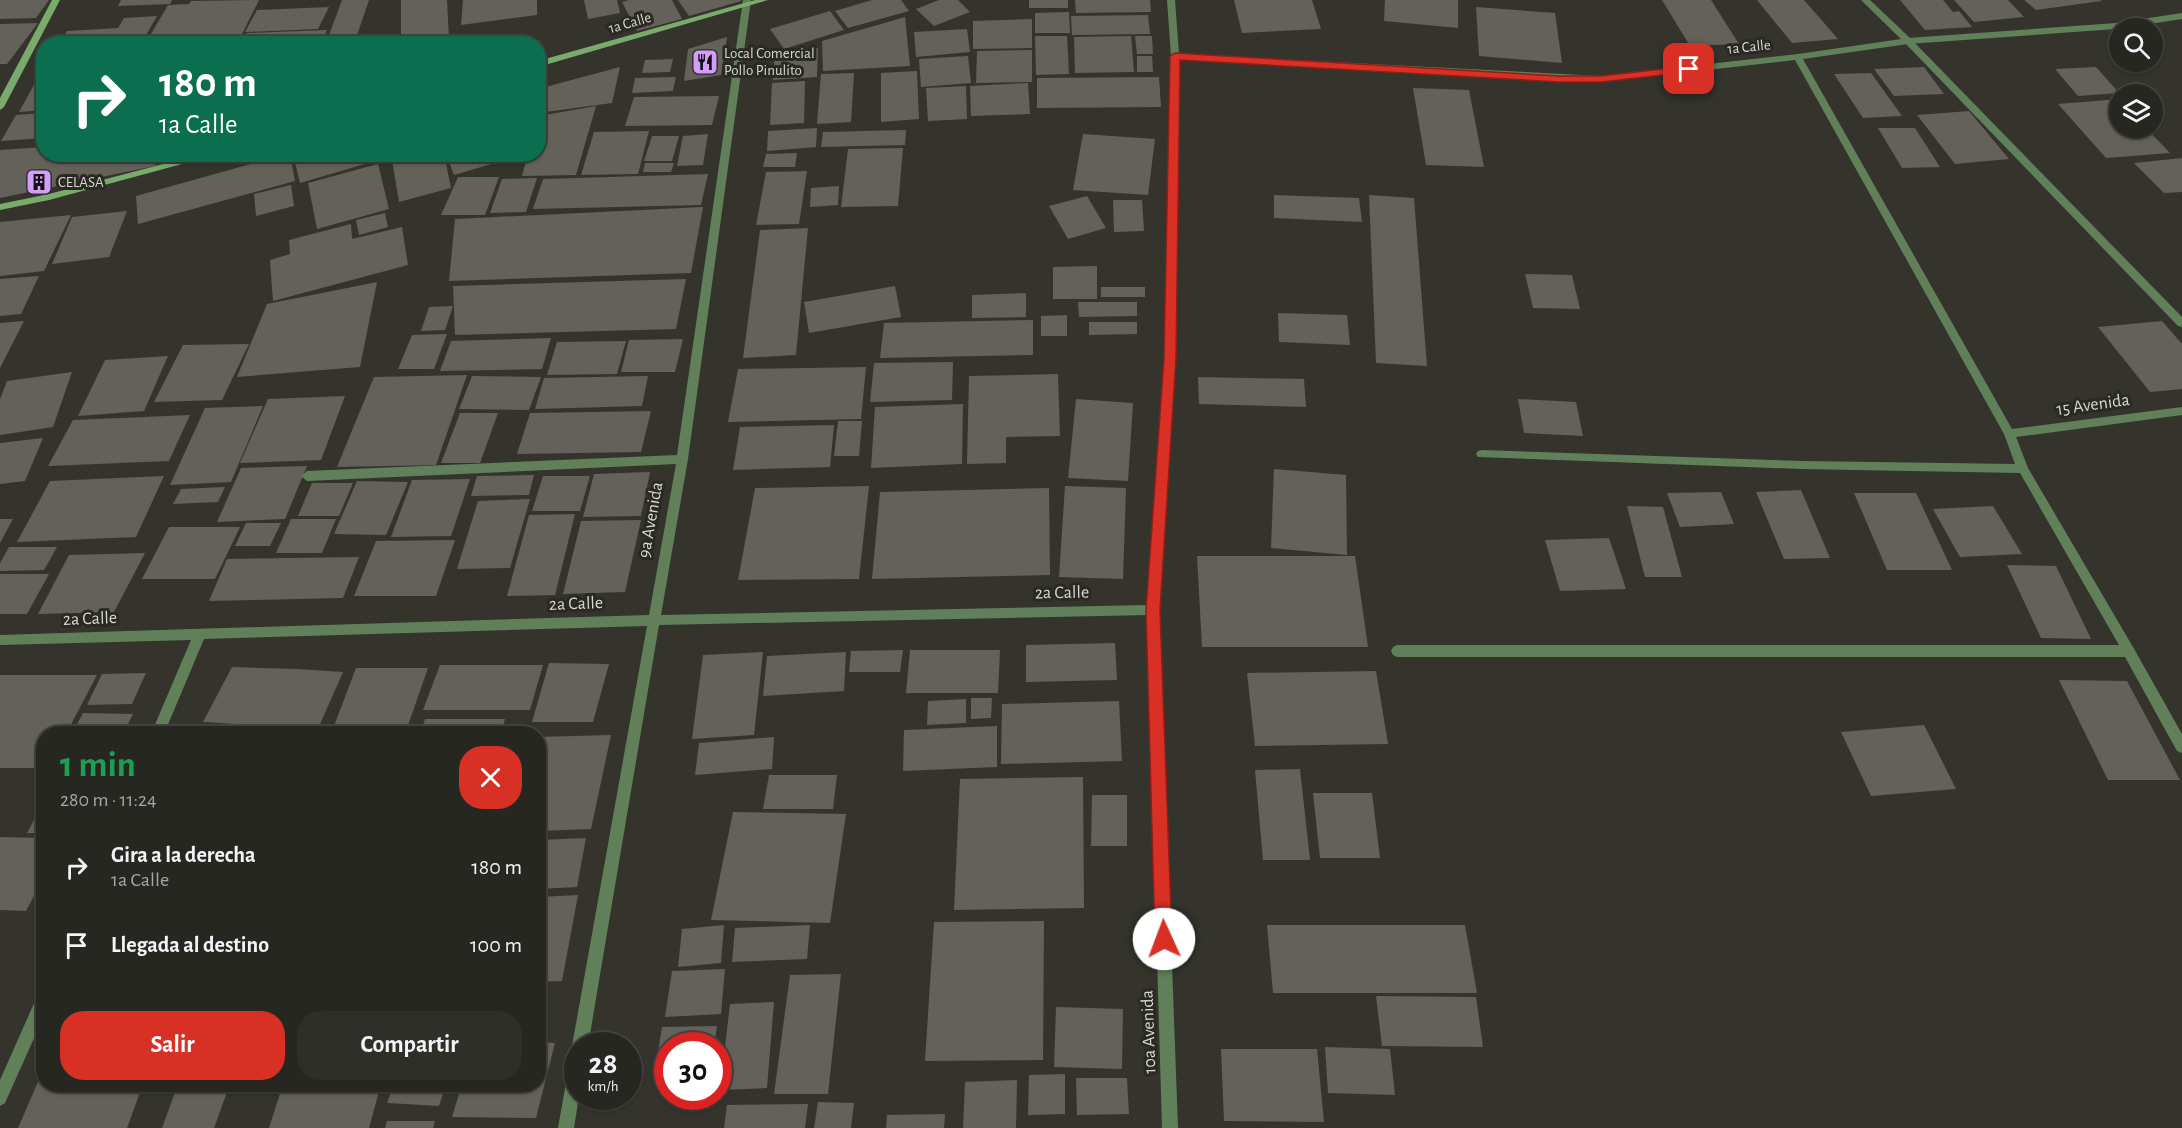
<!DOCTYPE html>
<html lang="es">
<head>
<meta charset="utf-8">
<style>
  :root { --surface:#272722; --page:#2f2f2a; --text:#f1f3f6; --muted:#a4a5a5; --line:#434440; --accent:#d93025 }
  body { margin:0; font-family:"Alegreya Sans",sans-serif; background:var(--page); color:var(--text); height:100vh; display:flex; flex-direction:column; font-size:22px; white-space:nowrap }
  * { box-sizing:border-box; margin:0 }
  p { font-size:20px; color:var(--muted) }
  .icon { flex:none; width:33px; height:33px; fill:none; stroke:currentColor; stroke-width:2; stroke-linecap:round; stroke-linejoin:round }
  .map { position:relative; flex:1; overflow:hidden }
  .panel { position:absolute; left:36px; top:726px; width:510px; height:366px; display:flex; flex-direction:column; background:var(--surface); border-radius:24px; box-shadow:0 2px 4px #0004,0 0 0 2px var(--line) }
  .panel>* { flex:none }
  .hud { position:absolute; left:36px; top:36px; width:510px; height:126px; border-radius:24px; box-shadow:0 2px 4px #0004,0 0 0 2px var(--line); background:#0b6e4f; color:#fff; overflow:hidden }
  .controls { position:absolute; left:2109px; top:18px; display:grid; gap:12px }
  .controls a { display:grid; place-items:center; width:54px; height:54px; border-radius:50%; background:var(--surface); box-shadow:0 2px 4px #0004,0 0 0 2px var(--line); font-size:30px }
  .speed { position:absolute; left:564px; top:1032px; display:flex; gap:12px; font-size:30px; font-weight:700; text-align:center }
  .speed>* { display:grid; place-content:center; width:78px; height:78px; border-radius:50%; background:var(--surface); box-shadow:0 2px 4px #0004,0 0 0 2px var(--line); line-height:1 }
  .speed small { font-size:15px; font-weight:400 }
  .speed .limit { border:9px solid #d22; background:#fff; color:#111 }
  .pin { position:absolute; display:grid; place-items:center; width:51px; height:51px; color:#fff; margin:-26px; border-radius:12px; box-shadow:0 3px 9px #0006 }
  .me { position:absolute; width:66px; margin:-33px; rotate:358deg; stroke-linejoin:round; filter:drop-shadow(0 0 4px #0008) }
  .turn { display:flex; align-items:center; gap:21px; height:126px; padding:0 24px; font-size:27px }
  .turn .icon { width:78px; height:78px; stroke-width:2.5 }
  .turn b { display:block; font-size:42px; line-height:51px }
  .round { display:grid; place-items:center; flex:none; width:63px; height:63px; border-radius:24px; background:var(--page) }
  .head { display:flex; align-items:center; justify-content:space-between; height:102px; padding:0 24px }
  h1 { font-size:36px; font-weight:700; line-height:45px; color:#1e9e55 }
  .primary-button { display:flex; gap:12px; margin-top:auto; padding:12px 24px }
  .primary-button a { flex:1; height:69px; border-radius:24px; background:var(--accent); color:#fff; font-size:24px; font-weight:700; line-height:69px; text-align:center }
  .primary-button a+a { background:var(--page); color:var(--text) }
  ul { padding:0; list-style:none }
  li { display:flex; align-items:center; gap:18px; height:78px; padding:0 24px }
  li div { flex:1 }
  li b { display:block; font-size:22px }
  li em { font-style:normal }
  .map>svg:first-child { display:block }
  .building { fill:#64605a }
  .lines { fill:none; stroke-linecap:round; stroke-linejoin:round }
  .lane { fill:#618059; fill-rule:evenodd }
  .street { fill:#618059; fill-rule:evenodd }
  .secondary { fill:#79ab6c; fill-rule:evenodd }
  .route { fill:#d93025; stroke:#8d1f18; stroke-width:1.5 }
  .labels { text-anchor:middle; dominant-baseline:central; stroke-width:6; stroke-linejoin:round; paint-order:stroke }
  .far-street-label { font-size:15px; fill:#d7d7d3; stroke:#2a2a23 }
  .far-poi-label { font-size:15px; fill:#d7d7d3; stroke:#2a2a23; text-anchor:start }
  .street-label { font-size:18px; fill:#d7d7d3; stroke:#2a2a23 }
</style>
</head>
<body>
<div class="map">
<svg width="2182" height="1128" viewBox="0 0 2182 1128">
  <rect width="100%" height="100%" fill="#34342d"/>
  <!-- building -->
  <g class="building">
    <polygon points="0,0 49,0 36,18 0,19"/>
    <polygon points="121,0 172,0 170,4 118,6"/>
    <polygon points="259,0 237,44 145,44 168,5 189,4 191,1"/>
    <polygon points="342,0 369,0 355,41 326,43"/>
    <polygon points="401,0 447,0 449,39 424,44 401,44"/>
    <polygon points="463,0 537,0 537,15 461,25"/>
    <polygon points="584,0 617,0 620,13 588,19"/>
    <polygon points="629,0 672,0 682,19 637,31 622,2"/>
    <polygon points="678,0 741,0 741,1 689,16"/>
    <polygon points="872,0 901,0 909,11 848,28 835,11"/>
    <polygon points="939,0 958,0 970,12 934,26 916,9"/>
    <rect x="1029" y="0" width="39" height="8"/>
    <polygon points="1075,0 1150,0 1151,12 1076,13"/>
    <polygon points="1234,0 1312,0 1321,29 1242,33"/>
    <polygon points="1385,0 1458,0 1458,28 1384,21"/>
    <polygon points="1662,0 1711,0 1739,44 1690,46"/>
    <polygon points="1757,0 1804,0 1838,39 1792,43"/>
    <polygon points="1900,0 1943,0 1953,12 1959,11 1972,27 1925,30"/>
    <polygon points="1954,0 2008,0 2024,17 1974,22"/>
    <polygon points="2024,0 2101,0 2101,1 2036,10"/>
    <polygon points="329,7 318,29 245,32 257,10"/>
    <polygon points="1476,7 1555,13 1562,63 1479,56"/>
    <polygon points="830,11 844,30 784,49 770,29"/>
    <polygon points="1069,12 1070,33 1035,33 1035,13"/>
    <polygon points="1148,15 1150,34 1072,35 1071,16"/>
    <polygon points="157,16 141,44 59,44 67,31 118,28 124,18"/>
    <polygon points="905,17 910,66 823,71 822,41"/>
    <polygon points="1032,19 1032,48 973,49 973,21"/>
    <polygon points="38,23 7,64 0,64 0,24"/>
    <polygon points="967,29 970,52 916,57 914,32"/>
    <polygon points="327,30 321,44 242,44 247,33"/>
    <polygon points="1035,36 1067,36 1069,74 1036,75"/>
    <polygon points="1131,36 1134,72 1075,73 1074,37"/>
    <polygon points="1135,36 1152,36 1153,54 1137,54"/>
    <polygon points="727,37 721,75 684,81 688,49"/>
    <polygon points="818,48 817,77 773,80 775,51"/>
    <polygon points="1032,50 1032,82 976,83 977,51"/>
    <polygon points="968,56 971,83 921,87 919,59"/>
    <polygon points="1137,56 1152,56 1153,72 1137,72"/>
    <polygon points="673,59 670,72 642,73 645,60"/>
    <polygon points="620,67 612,103 538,113 538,89"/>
    <polygon points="1924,67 1944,94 1894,96 1874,69"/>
    <polygon points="2096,67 2119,93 2078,96 2055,69"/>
    <polygon points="917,71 919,119 881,122 881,73"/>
    <polygon points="854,73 851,122 817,124 821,74"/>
    <polygon points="1871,73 1902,116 1863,118 1834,74"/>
    <polygon points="40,74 44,74 44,110 19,112"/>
    <polygon points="676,77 673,91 632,93 635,78"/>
    <polygon points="1159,77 1161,107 1037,108 1037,78"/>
    <polygon points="805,81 804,123 770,125 772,83"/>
    <polygon points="1028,83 1030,114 971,116 970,86"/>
    <polygon points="966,86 967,119 928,121 926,88"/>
    <polygon points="1413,88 1469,90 1484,167 1426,165"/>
    <polygon points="719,96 712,125 625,126 634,97"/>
    <polygon points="2120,99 2120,128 2146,128 2170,153 2106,158 2058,104"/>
    <polygon points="596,106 576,175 522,176 528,154 538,154 539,116"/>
    <polygon points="1969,111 2009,159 1955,164 1917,115"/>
    <polygon points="44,113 44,138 1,141 16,115"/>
    <polygon points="817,128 816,147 767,151 768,131"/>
    <polygon points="1878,128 1915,128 1940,167 1902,168"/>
    <polygon points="906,130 905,145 821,147 823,132"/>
    <polygon points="649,131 638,174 581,175 594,132"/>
    <polygon points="708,134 703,165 677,166 683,136"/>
    <polygon points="1083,134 1155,139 1148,195 1073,190"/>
    <polygon points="652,136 679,136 672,161 644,161"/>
    <polygon points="44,147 44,154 160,154 155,166 0,198 0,150"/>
    <polygon points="903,148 898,206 841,207 848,149"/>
    <polygon points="797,153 795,167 763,167 766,154"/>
    <polygon points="287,154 290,154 295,181 138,224 136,196"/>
    <polygon points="293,154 380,154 382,159 300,183"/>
    <polygon points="391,154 444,154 451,188 399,202"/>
    <polygon points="446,154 522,154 522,155 454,175"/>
    <polygon points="2182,158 2182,192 2164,193 2134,163"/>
    <polygon points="645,163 674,163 671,172 643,172"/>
    <polygon points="378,164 389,209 317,229 308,183"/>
    <polygon points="807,171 799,224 756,225 766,172"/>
    <polygon points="708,174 701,205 533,209 543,179"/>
    <polygon points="458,177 499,177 485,215 441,215"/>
    <polygon points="537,178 526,212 490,213 502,179"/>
    <polygon points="291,185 294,206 256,216 254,194"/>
    <polygon points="839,186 838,205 810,207 811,188"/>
    <polygon points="1274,195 1359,198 1362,222 1274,218"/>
    <polygon points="1369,195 1414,198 1427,366 1376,363"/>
    <polygon points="1087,196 1106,228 1068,239 1049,206"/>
    <polygon points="1113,200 1142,200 1144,231 1114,232"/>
    <polygon points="703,207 691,273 449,281 455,219"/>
    <polygon points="127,211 109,257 52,264 72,217"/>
    <polygon points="385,213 388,227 359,235 356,220"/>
    <polygon points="71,215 44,271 0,276 0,222"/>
    <polygon points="351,224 352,239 402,227 408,265 273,301 270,260 290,254 289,240"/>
    <polygon points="808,228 796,355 743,358 760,230"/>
    <polygon points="1097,266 1097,299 1053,299 1053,267"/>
    <polygon points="1525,274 1572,275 1580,309 1533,308"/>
    <polygon points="39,276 21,314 0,316 0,279"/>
    <polygon points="686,279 676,329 455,335 453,286"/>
    <polygon points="377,282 360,367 237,377 267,304"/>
    <polygon points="895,286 901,317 809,333 804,302"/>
    <rect x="1101" y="287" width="44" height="10"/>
    <polygon points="1026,293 1026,317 972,318 972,295"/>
    <polygon points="1078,302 1137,302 1137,316 1079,317"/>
    <polygon points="453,306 445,330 421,331 429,307"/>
    <polygon points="1278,313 1347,315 1350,345 1279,342"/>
    <polygon points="1067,315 1067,336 1041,336 1041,316"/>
    <polygon points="1033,320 1033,355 880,358 884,323"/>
    <polygon points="24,321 0,368 0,323"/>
    <polygon points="2162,321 2182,344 2182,389 2150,392 2098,327"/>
    <polygon points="1089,322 1137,322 1137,334 1089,335"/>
    <polygon points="447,334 434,369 398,369 412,335"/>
    <polygon points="551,338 542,369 440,371 451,341"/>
    <polygon points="683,339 675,372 621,372 629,340"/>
    <polygon points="626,341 617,374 547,375 557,342"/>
    <polygon points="249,344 222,400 154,402 183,345"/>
    <polygon points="168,356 144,411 78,416 105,360"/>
    <polygon points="953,362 952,400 870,402 874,363"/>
    <polygon points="866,367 861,419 728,422 738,369"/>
    <polygon points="72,372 53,427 0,435 0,399 7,381"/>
    <polygon points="1058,374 1060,436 1006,437 1006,463 967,464 969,376"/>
    <polygon points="467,375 436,465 337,467 374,377"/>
    <polygon points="472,376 541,377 529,410 459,409"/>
    <polygon points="648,376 642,406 535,409 544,378"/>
    <polygon points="1198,377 1304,379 1306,407 1199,404"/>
    <polygon points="345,396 321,460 240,463 268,399"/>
    <polygon points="1076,399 1133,403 1128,481 1068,478"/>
    <polygon points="1518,399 1576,402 1583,436 1524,433"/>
    <polygon points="963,404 962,464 871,468 875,407"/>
    <polygon points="263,406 231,482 170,485 205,408"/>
    <polygon points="651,411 641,452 517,454 530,413"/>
    <polygon points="460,413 498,413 480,463 441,463"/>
    <polygon points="190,415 169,461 48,466 73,420"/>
    <polygon points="838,421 862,421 859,456 834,456"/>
    <polygon points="834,425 830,467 733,470 740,427"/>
    <polygon points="43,438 25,481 0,484 0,443"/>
    <polygon points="307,466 285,519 217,522 241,468"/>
    <polygon points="1274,469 1346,475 1347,555 1271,548"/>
    <polygon points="650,472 641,516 583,517 594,474"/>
    <polygon points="534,475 529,495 471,496 477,476"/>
    <polygon points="164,476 136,537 17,542 50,481"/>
    <polygon points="543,476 590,476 580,511 532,511"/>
    <polygon points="470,479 451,536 391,537 412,480"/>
    <polygon points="357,481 408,482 386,535 334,534"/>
    <polygon points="312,483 353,483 339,516 298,516"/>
    <polygon points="869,486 859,579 738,580 755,488"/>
    <polygon points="1065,486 1126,488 1123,579 1059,577"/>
    <polygon points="225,487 218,502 173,504 181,489"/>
    <polygon points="1049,488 1050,575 872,579 880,492"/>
    <polygon points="1801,490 1830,558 1784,559 1756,492"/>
    <polygon points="1721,492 1734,524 1680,527 1667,493"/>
    <polygon points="1854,493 1916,493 1952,570 1887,570"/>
    <polygon points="530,499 510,568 457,569 478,501"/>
    <polygon points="1627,506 1663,507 1682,577 1645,577"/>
    <polygon points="1993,506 2022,554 1960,557 1933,509"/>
    <polygon points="575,514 555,595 507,596 529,515"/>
    <polygon points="0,519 13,519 0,543"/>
    <polygon points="291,519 336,519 322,553 276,553"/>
    <polygon points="641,520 625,592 563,594 581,521"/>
    <polygon points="246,523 281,523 270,546 235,546"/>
    <polygon points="169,527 240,527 215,579 142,579"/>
    <polygon points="1609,538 1626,589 1560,591 1545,540"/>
    <polygon points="455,540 436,596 354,596 376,541"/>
    <polygon points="9,547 57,547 44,570 0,571 0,563"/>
    <polygon points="145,553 114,612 38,614 69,555"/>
    <polygon points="1197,556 1355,556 1368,647 1202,647"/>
    <polygon points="359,557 343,598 209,601 227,559"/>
    <polygon points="2007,565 2056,566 2091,639 2041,638"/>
    <polygon points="0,574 49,574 27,614 0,614"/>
    <polygon points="1115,643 1117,680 1026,682 1026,645"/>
    <polygon points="903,650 900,672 849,672 851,651"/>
    <polygon points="910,650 1000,650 998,693 906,693"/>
    <polygon points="763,652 754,735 692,739 703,655"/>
    <polygon points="846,652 844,691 763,696 767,656"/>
    <polygon points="549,663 609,664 593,722 532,722"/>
    <polygon points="440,665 543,665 530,710 423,710"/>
    <polygon points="232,667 297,669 343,672 318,729 203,722"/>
    <polygon points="356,668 428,668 405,734 331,734"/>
    <polygon points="1376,671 1388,744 1255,746 1247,673"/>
    <polygon points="146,673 132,704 87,705 102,674"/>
    <polygon points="0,675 97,675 66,734 44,734 44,768 0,768"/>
    <polygon points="2059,680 2127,681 2180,780 2108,780"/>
    <polygon points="971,698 992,698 991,718 971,719"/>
    <polygon points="966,699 966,723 927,725 928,701"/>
    <polygon points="1119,701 1122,761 1001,764 1002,704"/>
    <polygon points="83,713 133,714 123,734 72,734"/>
    <polygon points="425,719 505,719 501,734 420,734"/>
    <polygon points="1924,725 1956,789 1871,796 1841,732"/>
    <polygon points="997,726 997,767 903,771 904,730"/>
    <polygon points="611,735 591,829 538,831 538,737"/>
    <polygon points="774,737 772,769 695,775 699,743"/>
    <polygon points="1300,769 1310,860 1263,860 1255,770"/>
    <polygon points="769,775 837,775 833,809 763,809"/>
    <polygon points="1083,777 1084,908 954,910 960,779"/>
    <polygon points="1313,793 1372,793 1380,858 1320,858"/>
    <polygon points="1092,795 1127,795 1127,846 1091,846"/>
    <polygon points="44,801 44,833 27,833"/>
    <polygon points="733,812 846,814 830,923 711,920"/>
    <polygon points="0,837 44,838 44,877 26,911 0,910"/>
    <polygon points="586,838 577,887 538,889 538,840"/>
    <polygon points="578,895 562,981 538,982 538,897"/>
    <polygon points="1044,921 1043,1060 925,1061 934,922"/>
    <polygon points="724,925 721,963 678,967 682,929"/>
    <polygon points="810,925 807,959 732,962 735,928"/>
    <polygon points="1267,925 1465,925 1477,993 1273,993"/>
    <polygon points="725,969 721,1014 665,1017 672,971"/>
    <polygon points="841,974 828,1094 774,1094 790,975"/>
    <polygon points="1376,996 1476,997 1483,1047 1382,1046"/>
    <polygon points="774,1002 767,1088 720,1090 730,1004"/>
    <polygon points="1056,1007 1123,1009 1122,1069 1054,1067"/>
    <polygon points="717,1026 714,1046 668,1046 668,1058 657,1058 662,1027"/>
    <polygon points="538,1042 555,1043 536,1118 452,1117 462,1084 538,1084"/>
    <polygon points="1325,1047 1390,1049 1395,1095 1328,1093"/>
    <polygon points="1221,1049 1317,1049 1324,1122 1224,1121"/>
    <polygon points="44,1068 44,1084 143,1084 127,1128 18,1128"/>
    <polygon points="1065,1074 1065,1114 1028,1115 1029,1075"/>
    <polygon points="1076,1078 1127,1078 1129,1114 1077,1115"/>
    <polygon points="1017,1080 1016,1128 963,1128 965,1082"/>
    <polygon points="178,1084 230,1084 214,1128 162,1128"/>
    <polygon points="283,1084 381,1084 369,1128 269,1128"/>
    <polygon points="394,1084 446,1084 439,1106 387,1103"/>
    <polygon points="818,1102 854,1103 851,1128 814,1128"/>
    <polygon points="808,1104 805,1128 724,1128 727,1105"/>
    <polygon points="945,1114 944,1128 886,1128 887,1115"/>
    <polygon points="387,1121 435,1121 433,1128 385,1128"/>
  </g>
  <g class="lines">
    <!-- lane -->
    <polygon class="lane" points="1861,0 1870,0 1911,39 2182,317 2182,327 2178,326 1905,43"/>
    <!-- street -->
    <g class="street">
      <polygon points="743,0 751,0 688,459 661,615 1147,605 1165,359 1171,56 1167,0 1175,0 1179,54 1601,76 1798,54 1908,38 2116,23 2182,13 2182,19 2116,29 1908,44 1803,59 2012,429 2182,407 2182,415 2016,437 2028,468 2133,647 2182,734 2182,753 2177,751 2125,657 1397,657 1393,655 1391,651 1393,647 1397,645 2119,645 2020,473 1802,469 1478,457 1476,454 1478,451 1482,450 1802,461 2015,464 2004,434 1795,60 1601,82 1179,59 1175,359 1159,610 1178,1128 1162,1128 1147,615 659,625 588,1046 578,1046 578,1053 575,1051 572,1046 647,626 204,639 164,734 151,734 191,640 0,645 0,635 649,615 676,464 307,481 301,476 307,471 677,455"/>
      <polygon points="44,990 44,1016 5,1103 0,1106 0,1080 39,992"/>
      <polygon points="578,1053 578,1096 579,1096 574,1128 558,1128 570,1060 573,1055"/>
    </g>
    <!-- secondary -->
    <g class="secondary">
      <polygon points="52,0 60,0 4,107 0,110 0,98"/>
      <polygon points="755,0 768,0 538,67 538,61"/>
      <polygon points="201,154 219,154 49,200 0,210 0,204 49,194"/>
    </g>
  </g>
  <!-- route -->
  <polygon class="route" points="1175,53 1559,76 1601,76 1689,66 1694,69 1689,72 1601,82 1559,82 1180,60 1176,358 1160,610 1172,939 1169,945 1164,948 1158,945 1155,939 1146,610 1164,358 1170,56"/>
  <!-- icons -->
  <defs>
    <g id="restaurant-square" transform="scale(1.35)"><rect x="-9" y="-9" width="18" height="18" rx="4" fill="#d49cfb" stroke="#2a2a23"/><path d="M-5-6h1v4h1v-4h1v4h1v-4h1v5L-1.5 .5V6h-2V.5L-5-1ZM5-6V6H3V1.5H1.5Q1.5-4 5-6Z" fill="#111"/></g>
    <g id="building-square" transform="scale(1.35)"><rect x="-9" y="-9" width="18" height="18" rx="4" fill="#d49cfb" stroke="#2a2a23"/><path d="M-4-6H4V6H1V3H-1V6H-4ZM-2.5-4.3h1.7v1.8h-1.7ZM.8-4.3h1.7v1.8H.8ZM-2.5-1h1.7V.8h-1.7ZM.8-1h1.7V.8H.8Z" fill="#111"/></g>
  </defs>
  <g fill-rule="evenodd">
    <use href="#restaurant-square" x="705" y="62"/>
    <use href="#building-square" x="39" y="182"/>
  </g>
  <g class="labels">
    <!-- far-street labels -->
    <g class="far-street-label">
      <text transform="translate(630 23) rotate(-16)">1a Calle</text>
      <text transform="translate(1749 47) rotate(-6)">1a Calle</text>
    </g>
    <!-- far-poi labels -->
    <g class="far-poi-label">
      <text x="724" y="53">Local Comercial<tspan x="724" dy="17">Pollo Pinulito</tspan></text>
      <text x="58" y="182">CELASA</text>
    </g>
    <!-- street labels -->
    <g class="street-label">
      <text transform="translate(2093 405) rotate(-8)">15 Avenida</text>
      <text transform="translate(651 520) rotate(-80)">9a Avenida</text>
      <text transform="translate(1062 593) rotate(-1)">2a Calle</text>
      <text transform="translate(576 604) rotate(-2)">2a Calle</text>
      <text transform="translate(90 619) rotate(-2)">2a Calle</text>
      <text transform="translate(1149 1032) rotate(-92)">10a Avenida</text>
    </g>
  </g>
</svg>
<div class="controls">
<a><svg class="icon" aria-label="search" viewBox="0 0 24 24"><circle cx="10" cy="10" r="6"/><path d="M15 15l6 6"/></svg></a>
<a><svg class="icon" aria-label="layers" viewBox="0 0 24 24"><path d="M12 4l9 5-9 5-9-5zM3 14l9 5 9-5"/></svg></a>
</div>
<div class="speed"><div>28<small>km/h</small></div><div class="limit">30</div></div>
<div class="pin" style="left:1689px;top:69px;background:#d93025"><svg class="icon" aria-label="arrive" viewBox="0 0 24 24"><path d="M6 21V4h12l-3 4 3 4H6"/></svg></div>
<svg class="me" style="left:1164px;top:939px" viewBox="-20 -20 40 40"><circle r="19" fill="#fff"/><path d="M0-13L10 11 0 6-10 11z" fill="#d93025"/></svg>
<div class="hud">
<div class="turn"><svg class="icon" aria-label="right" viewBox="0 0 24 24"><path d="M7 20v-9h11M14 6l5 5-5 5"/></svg><div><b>180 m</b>1a Calle</div></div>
</div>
<section class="panel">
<div class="head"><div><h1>1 min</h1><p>280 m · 11:24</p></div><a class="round" style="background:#d93025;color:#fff"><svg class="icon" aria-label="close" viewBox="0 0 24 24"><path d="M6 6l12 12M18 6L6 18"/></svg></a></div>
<ul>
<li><svg class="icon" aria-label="right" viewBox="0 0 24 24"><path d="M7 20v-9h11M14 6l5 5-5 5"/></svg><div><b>Gira a la derecha</b><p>1a Calle</p></div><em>180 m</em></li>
<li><svg class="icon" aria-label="arrive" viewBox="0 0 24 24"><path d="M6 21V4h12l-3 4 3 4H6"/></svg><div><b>Llegada al destino</b></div><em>100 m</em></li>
</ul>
<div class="primary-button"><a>Salir</a><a>Compartir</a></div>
</section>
</div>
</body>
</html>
